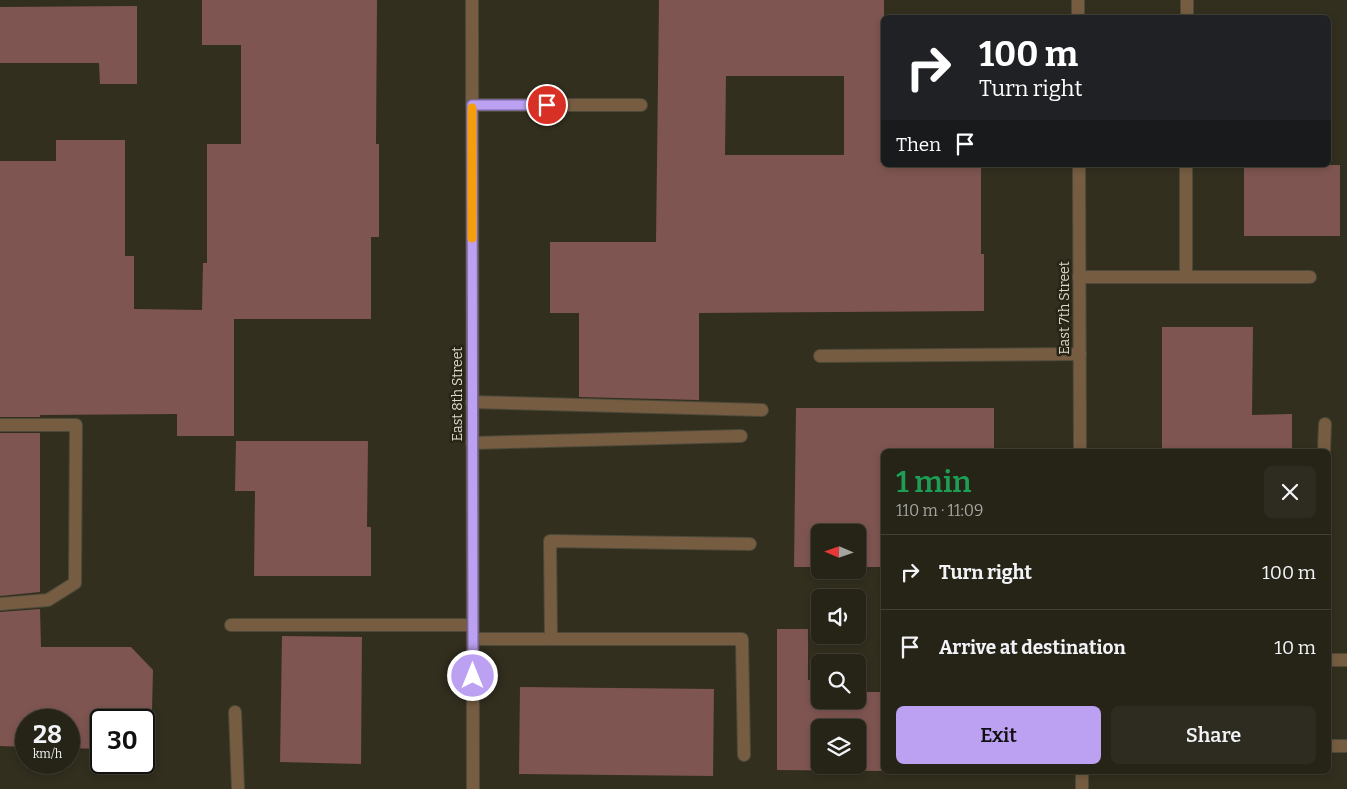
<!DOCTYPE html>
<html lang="en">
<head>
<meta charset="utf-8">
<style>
  :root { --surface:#262317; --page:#2e2b20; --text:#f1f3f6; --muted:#a4a4a1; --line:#424036; --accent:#bca0f2 }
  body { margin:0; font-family:Bitter,serif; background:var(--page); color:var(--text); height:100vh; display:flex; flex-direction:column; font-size:19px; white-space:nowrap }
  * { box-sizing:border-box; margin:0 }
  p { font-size:16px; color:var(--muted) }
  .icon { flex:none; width:28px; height:28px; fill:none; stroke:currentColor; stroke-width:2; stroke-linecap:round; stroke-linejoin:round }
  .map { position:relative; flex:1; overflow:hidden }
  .panel { position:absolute; left:881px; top:449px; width:450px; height:325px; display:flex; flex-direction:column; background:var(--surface); border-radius:8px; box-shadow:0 2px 8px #0003,0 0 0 1px var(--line) }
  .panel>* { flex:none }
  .hud { position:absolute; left:881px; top:15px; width:450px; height:152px; border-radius:8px; box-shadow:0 2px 8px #0003,0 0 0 1px var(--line); background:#202124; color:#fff; overflow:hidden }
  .needle { width:32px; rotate:272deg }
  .buttons { position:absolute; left:811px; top:524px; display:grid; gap:10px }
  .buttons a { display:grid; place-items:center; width:55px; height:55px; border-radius:8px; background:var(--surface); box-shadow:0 2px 8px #0003,0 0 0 1px var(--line); font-size:25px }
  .speed { position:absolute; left:15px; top:709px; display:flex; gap:10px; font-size:25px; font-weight:700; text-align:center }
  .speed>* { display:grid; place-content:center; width:65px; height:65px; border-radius:50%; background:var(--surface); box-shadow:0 2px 8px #0003,0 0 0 1px var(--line); line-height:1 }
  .speed small { font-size:12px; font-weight:400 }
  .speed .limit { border:2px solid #111; border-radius:8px; background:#fff; color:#111 }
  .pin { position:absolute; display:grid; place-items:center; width:42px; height:42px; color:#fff; margin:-21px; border:2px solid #fff; border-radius:50%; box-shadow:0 1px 5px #0007 }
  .me { position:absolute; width:55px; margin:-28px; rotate:0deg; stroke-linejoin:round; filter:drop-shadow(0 0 4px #0008) }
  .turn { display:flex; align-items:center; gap:18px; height:105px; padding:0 15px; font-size:22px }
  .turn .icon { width:65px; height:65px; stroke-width:2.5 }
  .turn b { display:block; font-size:35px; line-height:42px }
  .then { display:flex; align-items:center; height:48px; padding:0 15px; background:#0003; gap:10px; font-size:19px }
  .round { display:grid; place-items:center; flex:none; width:52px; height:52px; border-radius:8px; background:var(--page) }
  .summary { display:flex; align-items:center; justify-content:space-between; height:85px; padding:0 15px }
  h1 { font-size:30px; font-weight:600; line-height:38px; color:#1e9e55 }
  .action { display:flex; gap:10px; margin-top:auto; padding:10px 15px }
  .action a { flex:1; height:58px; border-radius:8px; background:var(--accent); color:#111; font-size:20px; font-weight:600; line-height:58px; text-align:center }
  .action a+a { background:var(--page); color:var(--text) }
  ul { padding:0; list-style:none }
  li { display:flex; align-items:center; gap:15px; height:75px; padding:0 15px; border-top:1px solid var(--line) }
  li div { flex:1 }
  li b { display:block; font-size:19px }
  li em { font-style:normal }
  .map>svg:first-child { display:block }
  .building { fill:#7e5551; fill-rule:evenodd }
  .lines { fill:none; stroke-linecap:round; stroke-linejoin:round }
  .service-casing { stroke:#4e4a3b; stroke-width:14 }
  .minor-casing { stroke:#4e4a3b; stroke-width:14 }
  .service { stroke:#765d42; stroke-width:12 }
  .minor { stroke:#765d42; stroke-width:12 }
  .route-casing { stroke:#7a689d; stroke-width:12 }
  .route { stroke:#bca0f2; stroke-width:9 }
  .slow { stroke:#f59e0b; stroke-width:9 }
  .labels { text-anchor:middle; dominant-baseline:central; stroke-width:5; stroke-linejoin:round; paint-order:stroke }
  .street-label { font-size:14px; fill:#dcdad0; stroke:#292516 }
</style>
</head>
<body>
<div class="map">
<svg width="1347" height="789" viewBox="0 0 1347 789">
  <rect width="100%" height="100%" fill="#332f1f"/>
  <!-- building -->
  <g class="building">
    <polygon points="202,0 377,0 376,144 379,144 379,237 371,237 371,319 234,319 234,436 177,436 177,414 40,415 40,417 0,417 0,161 56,161 56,140 125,140 125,256 134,256 134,309 202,310 203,263 207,263 207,144 241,144 241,45 202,45"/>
    <path d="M 659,0 L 884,0 L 884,165 L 981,165 L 981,254 L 984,254 L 984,311 L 699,313 L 699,400 L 579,397 L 579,313 L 550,313 L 550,242 L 656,242 ZM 726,76 L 844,76 L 844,155 L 725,155 Z"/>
    <polygon points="137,6 137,84 100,84 99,63 0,63 0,7"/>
    <rect x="1244" y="165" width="96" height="71"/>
    <polygon points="1162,327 1253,327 1252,415 1292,414 1292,451 1162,451"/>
    <polygon points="796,408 994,408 994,451 884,451 884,567 858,567 858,532 820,532 820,567 794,567"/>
    <polygon points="0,433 40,433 40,592 0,596"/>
    <polygon points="236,441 368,441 367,527 371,527 371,576 254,576 255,491 235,491"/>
    <polygon points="40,609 41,647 131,647 153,670 151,750 144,749 144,720 101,720 101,749 69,748 69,720 26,720 26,747 0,746 0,612"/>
    <path d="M 777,629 L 808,629 L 808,680 L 820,680 L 820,700 L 858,700 L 858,692 L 884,692 L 884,771 L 777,770 ZM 820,728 L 858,728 L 858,765 L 820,765 Z"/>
    <polygon points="282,636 362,637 361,764 280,762"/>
    <polygon points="520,687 714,689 713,776 519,774"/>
  </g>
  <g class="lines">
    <!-- service casing -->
    <g class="service-casing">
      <g id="service">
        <polyline points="1187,18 1187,0"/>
        <polyline points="472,105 641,105"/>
        <polyline points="1186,276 1186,165"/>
        <polyline points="1079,277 1310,277"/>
        <polyline points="820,356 1080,354"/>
        <polyline points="472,402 762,410"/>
        <polyline points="0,425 76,425 75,583 48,600 0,604"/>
        <polyline points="472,443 741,436"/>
        <polyline points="1324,451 1325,424"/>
        <polyline points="231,625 472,625"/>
        <polyline points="473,639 742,639 744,755"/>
        <polyline points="551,639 550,541 750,544"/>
        <polyline points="1329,660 1347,660"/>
        <polyline points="235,712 238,789"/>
        <polyline points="1329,746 1347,746"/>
      </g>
    </g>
    <!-- minor casing -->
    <g class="minor-casing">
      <g id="minor">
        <polyline points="472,0 473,789"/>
        <polyline points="1078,0 1078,18"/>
        <polyline points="1079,165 1080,451"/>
        <polyline points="1082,771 1082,789"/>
      </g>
    </g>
    <!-- service -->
    <use href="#service" class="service"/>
    <!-- minor -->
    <use href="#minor" class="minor"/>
  </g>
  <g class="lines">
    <!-- route casing -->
    <g class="route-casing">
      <polyline id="route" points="473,676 472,105 547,105"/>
    </g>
    <!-- route -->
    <use href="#route" class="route"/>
    <!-- slow -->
    <polyline class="slow" points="472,108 472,238"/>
  </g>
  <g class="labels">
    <!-- street labels -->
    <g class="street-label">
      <text transform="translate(1064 308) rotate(-90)">East 7th Street</text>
      <text transform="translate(457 394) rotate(-90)">East 8th Street</text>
    </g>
  </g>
</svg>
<div class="buttons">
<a><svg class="needle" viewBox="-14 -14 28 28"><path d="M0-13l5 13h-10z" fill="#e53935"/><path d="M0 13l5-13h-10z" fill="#a4a4a1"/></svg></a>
<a><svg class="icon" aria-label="sound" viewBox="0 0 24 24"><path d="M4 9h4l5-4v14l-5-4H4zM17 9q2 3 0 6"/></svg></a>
<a><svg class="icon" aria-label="search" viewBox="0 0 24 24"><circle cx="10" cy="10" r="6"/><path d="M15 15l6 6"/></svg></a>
<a><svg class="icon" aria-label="layers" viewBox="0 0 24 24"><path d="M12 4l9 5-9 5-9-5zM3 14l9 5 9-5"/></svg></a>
</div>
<div class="speed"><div>28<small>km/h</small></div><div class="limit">30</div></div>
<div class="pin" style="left:547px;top:105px;background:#d93025"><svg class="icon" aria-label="arrive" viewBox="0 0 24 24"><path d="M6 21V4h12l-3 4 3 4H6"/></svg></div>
<svg class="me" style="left:473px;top:676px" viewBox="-20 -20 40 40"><circle r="17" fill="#bca0f2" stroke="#fff" stroke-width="3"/><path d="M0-11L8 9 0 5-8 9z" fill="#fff"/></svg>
<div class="hud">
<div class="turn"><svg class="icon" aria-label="right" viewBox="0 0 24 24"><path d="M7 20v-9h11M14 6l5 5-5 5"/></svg><div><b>100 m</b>Turn right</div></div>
<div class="then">Then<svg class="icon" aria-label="arrive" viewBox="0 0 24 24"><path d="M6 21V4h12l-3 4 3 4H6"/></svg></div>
</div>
<section class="panel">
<div class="summary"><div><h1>1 min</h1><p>110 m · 11:09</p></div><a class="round"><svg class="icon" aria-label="close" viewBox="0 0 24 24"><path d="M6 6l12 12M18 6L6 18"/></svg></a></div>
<ul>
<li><svg class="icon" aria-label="right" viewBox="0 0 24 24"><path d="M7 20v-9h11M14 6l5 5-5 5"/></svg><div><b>Turn right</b></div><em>100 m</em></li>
<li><svg class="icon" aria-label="arrive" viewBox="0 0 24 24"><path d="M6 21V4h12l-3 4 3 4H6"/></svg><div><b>Arrive at destination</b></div><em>10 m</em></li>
</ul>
<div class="action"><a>Exit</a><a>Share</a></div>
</section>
</div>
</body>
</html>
